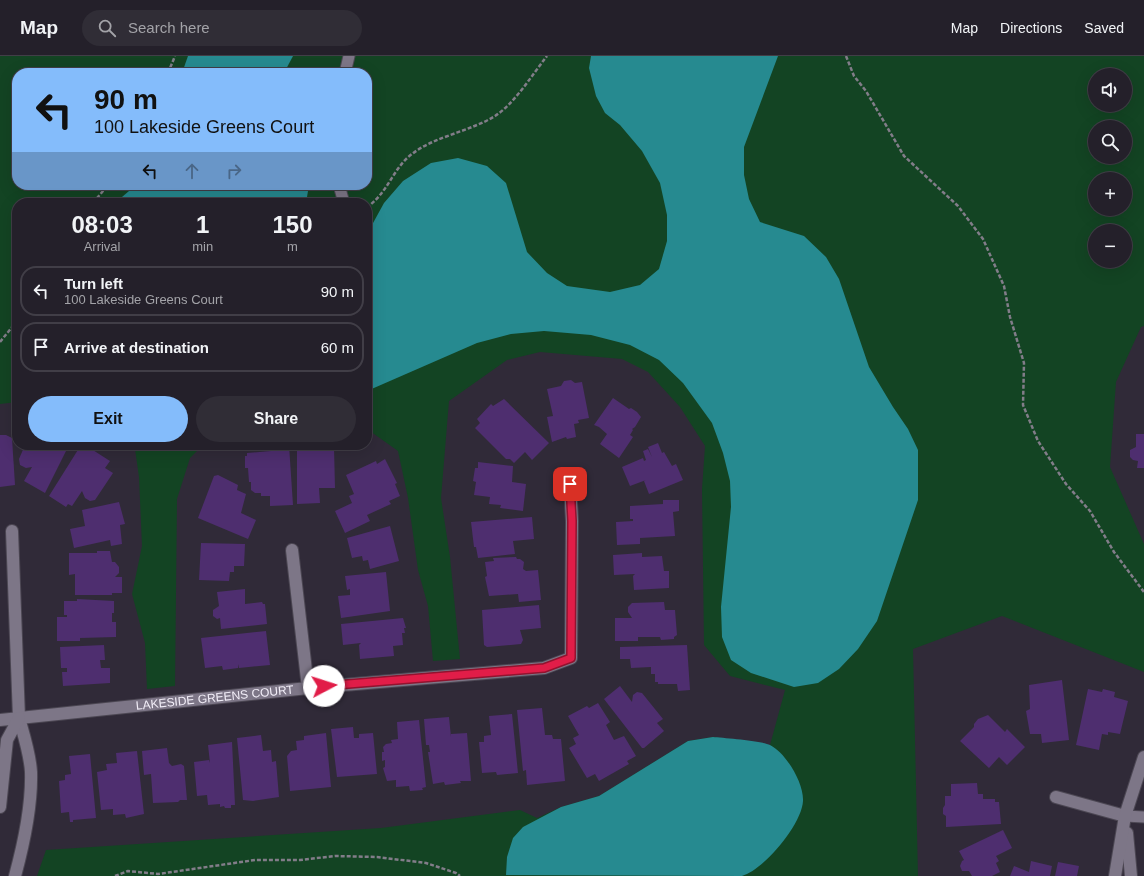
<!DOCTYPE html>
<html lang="en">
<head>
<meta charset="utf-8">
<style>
  :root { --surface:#24202a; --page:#302d36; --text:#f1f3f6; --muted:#a3a3a8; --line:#413e47; --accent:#84bcfb }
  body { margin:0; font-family:Arial,sans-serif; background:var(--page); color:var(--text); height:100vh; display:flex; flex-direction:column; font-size:15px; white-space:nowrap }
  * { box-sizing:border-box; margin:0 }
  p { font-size:13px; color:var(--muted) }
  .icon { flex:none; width:22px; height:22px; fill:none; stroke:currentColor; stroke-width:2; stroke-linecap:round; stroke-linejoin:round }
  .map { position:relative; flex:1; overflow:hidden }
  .drawer { position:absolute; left:12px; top:142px; width:360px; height:252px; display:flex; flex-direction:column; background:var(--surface); border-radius:16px; box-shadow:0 4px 16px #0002,0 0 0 1px var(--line) }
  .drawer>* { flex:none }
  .hud { position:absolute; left:12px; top:12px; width:360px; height:122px; border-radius:16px; box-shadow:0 4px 16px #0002,0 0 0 1px var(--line); background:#84bcfb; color:#111; overflow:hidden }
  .buttons { position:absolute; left:1088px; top:12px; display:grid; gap:8px }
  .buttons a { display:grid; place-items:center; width:44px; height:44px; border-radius:50%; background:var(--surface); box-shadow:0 4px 16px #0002,0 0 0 1px var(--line); font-size:20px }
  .pin { position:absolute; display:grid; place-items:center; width:34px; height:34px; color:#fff; margin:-17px; border-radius:8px; box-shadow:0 2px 6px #0006 }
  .me { position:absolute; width:44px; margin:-22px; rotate:85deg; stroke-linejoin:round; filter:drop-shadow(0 0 3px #0008) }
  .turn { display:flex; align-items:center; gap:14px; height:84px; padding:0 16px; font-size:18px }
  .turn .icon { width:52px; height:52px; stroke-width:2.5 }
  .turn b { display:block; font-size:28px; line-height:34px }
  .lanes { display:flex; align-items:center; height:38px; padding:0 16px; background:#0003; justify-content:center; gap:20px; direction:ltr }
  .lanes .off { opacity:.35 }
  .eta { display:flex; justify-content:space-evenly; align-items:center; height:68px; text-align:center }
  .eta b { font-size:24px; font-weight:700; line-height:28px }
  .button { display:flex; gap:8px; margin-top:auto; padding:8px 16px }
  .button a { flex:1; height:46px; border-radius:24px; background:var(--accent); color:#111; font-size:16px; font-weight:700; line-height:46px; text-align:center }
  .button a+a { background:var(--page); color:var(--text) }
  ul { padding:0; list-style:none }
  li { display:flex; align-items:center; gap:12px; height:50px; margin:0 8px 6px; padding:0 8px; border:2px solid var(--line); border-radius:16px }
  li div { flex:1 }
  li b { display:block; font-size:15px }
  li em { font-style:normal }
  header { display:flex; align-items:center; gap:24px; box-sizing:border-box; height:56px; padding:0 20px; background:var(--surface); border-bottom:1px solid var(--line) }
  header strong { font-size:19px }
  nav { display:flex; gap:22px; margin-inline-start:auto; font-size:14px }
  .search { width:280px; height:36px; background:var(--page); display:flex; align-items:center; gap:10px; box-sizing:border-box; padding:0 14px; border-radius:22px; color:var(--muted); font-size:15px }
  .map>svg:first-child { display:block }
  .green { fill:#134423; fill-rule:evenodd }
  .water { fill:#268a90 }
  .building { fill:#4e2e6f }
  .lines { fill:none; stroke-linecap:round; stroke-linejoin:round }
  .lane-casing { stroke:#4c4753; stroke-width:13 }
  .street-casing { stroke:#4c4753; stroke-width:14 }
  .path { stroke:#827d89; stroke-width:2.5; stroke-dasharray:4 2; stroke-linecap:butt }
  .lane { stroke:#7d7687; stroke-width:11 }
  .street { stroke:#7d7687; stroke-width:12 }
  .route-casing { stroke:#92132f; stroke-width:10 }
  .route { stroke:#e11d48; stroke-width:7 }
  .labels { text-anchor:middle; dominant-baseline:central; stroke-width:4; stroke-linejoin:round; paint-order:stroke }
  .street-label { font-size:12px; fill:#f2eef8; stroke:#302a38 }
</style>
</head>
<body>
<header>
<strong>Map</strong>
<div class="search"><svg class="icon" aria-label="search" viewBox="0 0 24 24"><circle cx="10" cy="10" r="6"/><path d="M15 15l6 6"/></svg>Search here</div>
<nav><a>Map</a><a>Directions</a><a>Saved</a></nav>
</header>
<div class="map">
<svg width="1144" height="820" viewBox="0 0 1144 820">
  <rect width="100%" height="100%" fill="#302a38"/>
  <!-- green -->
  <g class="green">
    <path d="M 0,0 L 1144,0 L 1144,270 L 1141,271 L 1116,326 L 1110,411 L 1144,488 L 1144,616 L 1002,560 L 913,593 L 918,820 L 37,820 L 46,794 L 381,772 L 520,754 L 537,762 L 561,751 L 599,740 L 688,685 L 713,681 L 770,689 L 785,634 L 730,620 L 704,589 L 702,433 L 705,390 L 680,351 L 648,316 L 622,303 L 540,296 L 507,304 L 449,345 L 441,442 L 450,501 L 460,603 L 433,605 L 428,550 L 418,514 L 408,442 L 398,395 L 367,373 L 367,147 L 17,147 L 17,346 L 0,348 ZM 17,17 L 367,17 L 367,129 L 17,129 ZM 1095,19 L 1125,19 L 1125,49 L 1095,49 ZM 1095,71 L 1125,71 L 1125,101 L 1095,101 ZM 1095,123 L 1125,123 L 1125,153 L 1095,153 ZM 1095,175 L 1125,175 L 1125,205 L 1095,205 Z"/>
    <polygon points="130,389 203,389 190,402 177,443 175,630 147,633 145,587 132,538 142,490 139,421 135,393"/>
  </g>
  <!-- water -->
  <g class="water">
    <polygon points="188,0 293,0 284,17 182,17"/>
    <polygon points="591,0 778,0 744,91 744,119 749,143 760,166 804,180 826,201 839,223 869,311 893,351 908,373 918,394 918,444 877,565 858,593 839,613 818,627 794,631 751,617 731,604 722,581 721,551 731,451 730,425 723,397 712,367 683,327 659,304 630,289 591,279 544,275 511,278 477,287 367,335 367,178 384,147 403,125 431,107 458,102 487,110 506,127 527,196 547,217 567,230 610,236 640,229 659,213 667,185 667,159 660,127 642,95 620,69 605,57 596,40 589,12"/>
    <polygon points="136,129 309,129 306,147 115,147"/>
    <path d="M 713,681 C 724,682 763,685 770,689 C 786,697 804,727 803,745 C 802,768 764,814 742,820 L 506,819 L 507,801 L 513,782 L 523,771 L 561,751 L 599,740 L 688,685 Z"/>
  </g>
  <!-- building -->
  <g class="building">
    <polygon points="571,324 575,327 582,326 589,362 578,364 579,367 574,368 576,381 567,383 566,381 552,386 547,361 553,360 547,333 561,330 564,325"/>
    <polygon points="613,342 629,353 631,352 637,356 641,361 635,371 632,373 633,374 630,379 633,381 619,402 600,388 607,378 599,371 594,369"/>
    <polygon points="504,343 549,387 532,404 525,396 514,407 510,403 506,403 475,372 480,367 477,363 491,348 493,350"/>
    <polygon points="1136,378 1144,378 1144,412 1137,412 1138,405 1133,404 1130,401 1130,394 1136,391"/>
    <polygon points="0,379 6,379 12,382 15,429 0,431"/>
    <polygon points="658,387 662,397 664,396 672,410 676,408 683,424 649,438 644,425 646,424 630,430 622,411 643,402 644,405 646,404 643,395 648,393 652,401 648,391"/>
    <polygon points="25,389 69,389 45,437 24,425 32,411 26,412 20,409 19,403"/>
    <polygon points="81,389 85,389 110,405 105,412 113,417 95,444 90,445 85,442 82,435 72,450 68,448 66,451 49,440"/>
    <polygon points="271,389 289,389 293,449 270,450 270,440 261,440 261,437 255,437 251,434 251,426 249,426 248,412 245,412 245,400 247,400 247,397 271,395"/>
    <polygon points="299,389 305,389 305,392 334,391 335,432 319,432 320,447 297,448 297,392 299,392"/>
    <polygon points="385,403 397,427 395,428 400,440 389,445 391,448 367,459 370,465 345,477 335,455 352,447 349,440 354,438 346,419 376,405 377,408"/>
    <polygon points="478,406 513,410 512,426 526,428 523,455 500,452 501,449 489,448 490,441 474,439 476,426 473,425 475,412 478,412"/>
    <polygon points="218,419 238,429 237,434 246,438 241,457 256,464 248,483 198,462 214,420"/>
    <polygon points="663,444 679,444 679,455 673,456 675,480 640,482 640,488 617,489 616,466 633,465 633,463 630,463 630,450 663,448"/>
    <polygon points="119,446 125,468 120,469 122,488 111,490 110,484 74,492 70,473 85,470 82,454"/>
    <polygon points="532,461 534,483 513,485 515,498 478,502 476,491 474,491 471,466"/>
    <polygon points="390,470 399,505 370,513 368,504 363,505 362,500 352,502 347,482"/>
    <polygon points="201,487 245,488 244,510 234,510 234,516 230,516 229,525 199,524"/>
    <polygon points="97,495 110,495 112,506 115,506 119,511 119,517 115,521 122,521 122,537 112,537 112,539 75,539 75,518 69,519 69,497 97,497"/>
    <polygon points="642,497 642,501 662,500 664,515 669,515 669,532 634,534 633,520 635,518 614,519 613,499"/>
    <polygon points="516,501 517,503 520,503 524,506 523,513 526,515 538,514 541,544 519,546 518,538 489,540 485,521 487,520 485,506 494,505 493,502"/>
    <polygon points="386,516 390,555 341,562 338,540 350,539 350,533 347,534 345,520"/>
    <polygon points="245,533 245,548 262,546 263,548 265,548 267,568 221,573 220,562 217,563 213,560 213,554 219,550 217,536"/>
    <polygon points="77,543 114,545 114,557 112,557 112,566 116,566 116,581 80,582 80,585 57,585 57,561 67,561 67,559 64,559 64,545 77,545"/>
    <polygon points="664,546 665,554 675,554 677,579 674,581 674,583 661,584 660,581 638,581 638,585 615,585 615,562 632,562 628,556 628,551 632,547"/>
    <polygon points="539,549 541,572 520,574 523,584 521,588 487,591 484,589 482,554"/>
    <polygon points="403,562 406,572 404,572 405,577 402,577 403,589 393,590 394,600 360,603 359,589 361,587 343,589 341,568"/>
    <polygon points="266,575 270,609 239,612 238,608 238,612 223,614 222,610 205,612 201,582"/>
    <polygon points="104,589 105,604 100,604 101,612 110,612 110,627 63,630 62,616 67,616 67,612 61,612 60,591"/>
    <polygon points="687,589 690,634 678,635 677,628 658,628 658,626 655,626 655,618 651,618 651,611 631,612 630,603 620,603 620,591"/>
    <polygon points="1062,624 1069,684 1042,687 1041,678 1030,678 1026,655 1030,653 1029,629"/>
    <polygon points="620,630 632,646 633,639 637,636 642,637 663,663 657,667 664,675 644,692 642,692 604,643"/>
    <polygon points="1088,633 1102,636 1103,633 1115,636 1114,641 1128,645 1120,678 1108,676 1108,679 1102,678 1099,694 1076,689"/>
    <polygon points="598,647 610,666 606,669 614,684 624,680 636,700 627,705 629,708 599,725 595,718 587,722 569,692 576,688 573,682 579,679 568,660 587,650 589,652"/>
    <polygon points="542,652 545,679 552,679 553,683 561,683 565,725 527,729 526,714 523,715 517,654"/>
    <polygon points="512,658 518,717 497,719 496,716 482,717 479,686 484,686 484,680 491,679 489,660"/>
    <polygon points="988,659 1005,676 1007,673 1025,691 1007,709 999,701 989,712 960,685 974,671 974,668 978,663"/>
    <polygon points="449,661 451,681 451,678 467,677 471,725 460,725 461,727 445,729 444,726 433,728 428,696 430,696 429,689 426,689 424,663"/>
    <polygon points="419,664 426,731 422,732 423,734 410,735 409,730 396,731 396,724 387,725 383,712 385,711 385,704 382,705 382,696 384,696 383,691 386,688 392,687 391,684 398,683 397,666"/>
    <polygon points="353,671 354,682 359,682 359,678 373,677 377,718 337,721 331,673"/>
    <polygon points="326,677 331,731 290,735 287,700 291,695 297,694 296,685 304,684 304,680"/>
    <polygon points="261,679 263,695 271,694 272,706 276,705 279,741 253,745 243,744 237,682"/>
    <polygon points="232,686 235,749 231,749 231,752 225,752 224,750 220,751 220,748 208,749 207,739 197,740 194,706 209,704 210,707 208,689"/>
    <polygon points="167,692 169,707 172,710 181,708 184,710 187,744 180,744 178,746 153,747 151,718 144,719 142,695"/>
    <polygon points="137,695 144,758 126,762 125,758 113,759 113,753 101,754 97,716 107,714 106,708 117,707 116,697"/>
    <polygon points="90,698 96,762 73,764 73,766 70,766 69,756 61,757 59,725 65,724 65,719 71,718 69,700"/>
    <polygon points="977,727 978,738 983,738 983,743 995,743 995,746 999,746 1001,768 946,771 946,760 943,758 943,752 945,749 945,740 951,740 951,728"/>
    <polygon points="1003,774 1012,792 996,800 999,805 996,807 1000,816 992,820 972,820 969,815 962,815 960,810 962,805 964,804 959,795"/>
    <polygon points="1031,805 1052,810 1050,820 1010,820 1014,810 1029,816"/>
    <polygon points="1058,806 1079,810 1077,820 1055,820"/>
  </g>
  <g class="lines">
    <!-- lane casing -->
    <g class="lane-casing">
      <g id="lane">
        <polyline points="345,17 349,0"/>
        <polyline points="339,129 344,147"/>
        <polyline points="1125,760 1144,761"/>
      </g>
    </g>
    <!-- street casing -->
    <g class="street-casing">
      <g id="street">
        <path d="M 12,475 L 19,662 C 24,680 30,698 31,716 C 32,751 24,787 15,820"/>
        <polyline points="292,494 308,632"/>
        <path id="s1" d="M 0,664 L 308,632 L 544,612 L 571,602 L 572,465 L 570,428"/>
        <polyline points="1056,741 1125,760"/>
        <polyline points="0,751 7,684 19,662"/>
        <polyline points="1127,777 1131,820"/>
        <polyline points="1115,820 1125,760 1144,701"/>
      </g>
    </g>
    <!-- path -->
    <g class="path">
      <polyline points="846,0 854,20 866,35 904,100 958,150 983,183 1004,230 1010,261 1024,307 1023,349 1038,385 1066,428 1090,455 1114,496 1144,536"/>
      <polyline points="168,17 175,0"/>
      <polyline points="93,147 108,129"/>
      <path d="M 367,152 C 371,148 376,144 380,139 C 391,126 398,108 412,98 C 433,81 471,75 495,60 C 515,47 532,19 547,0"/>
      <polyline points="0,286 17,265"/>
      <polyline points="115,820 128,815 158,818 255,804 300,804 335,800 377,801 426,807 456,817 460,820"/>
    </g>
    <!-- lane -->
    <use href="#lane" class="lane"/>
    <!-- street -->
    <use href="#street" class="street"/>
  </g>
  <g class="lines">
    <!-- route casing -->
    <g class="route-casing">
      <polyline id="route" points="324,630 544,612 571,602 572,465 570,428"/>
    </g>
    <!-- route -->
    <use href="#route" class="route"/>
  </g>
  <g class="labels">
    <!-- street labels -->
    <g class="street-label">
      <text stroke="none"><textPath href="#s1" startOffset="216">LAKESIDE GREENS COURT</textPath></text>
    </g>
  </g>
</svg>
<div class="buttons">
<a><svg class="icon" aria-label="sound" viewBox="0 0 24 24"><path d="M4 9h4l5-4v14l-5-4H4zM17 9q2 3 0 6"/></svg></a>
<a><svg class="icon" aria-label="search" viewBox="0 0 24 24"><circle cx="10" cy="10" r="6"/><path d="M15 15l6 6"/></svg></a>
<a>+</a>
<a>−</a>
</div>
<div class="pin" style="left:570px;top:428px;background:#d93025"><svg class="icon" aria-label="arrive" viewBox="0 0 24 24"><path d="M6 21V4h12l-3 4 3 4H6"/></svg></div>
<svg class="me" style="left:324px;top:630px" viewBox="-20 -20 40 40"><circle r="19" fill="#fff"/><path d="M0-13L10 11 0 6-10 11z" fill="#e11d48"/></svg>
<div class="hud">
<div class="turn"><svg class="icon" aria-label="left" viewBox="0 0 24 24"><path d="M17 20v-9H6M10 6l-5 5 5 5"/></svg><div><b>90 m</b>100 Lakeside Greens Court</div></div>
<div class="lanes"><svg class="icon" aria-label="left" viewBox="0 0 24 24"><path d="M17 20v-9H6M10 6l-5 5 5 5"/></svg><svg class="icon off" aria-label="ahead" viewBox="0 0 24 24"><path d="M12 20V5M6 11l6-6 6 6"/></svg><svg class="icon off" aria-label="right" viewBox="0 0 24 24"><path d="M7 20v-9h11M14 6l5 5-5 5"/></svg></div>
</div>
<section class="drawer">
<div class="eta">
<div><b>08:03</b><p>Arrival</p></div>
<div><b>1</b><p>min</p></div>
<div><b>150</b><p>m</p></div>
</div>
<ul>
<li><svg class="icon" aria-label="left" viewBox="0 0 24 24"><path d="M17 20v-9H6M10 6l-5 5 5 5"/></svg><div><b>Turn left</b><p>100 Lakeside Greens Court</p></div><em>90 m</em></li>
<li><svg class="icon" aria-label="arrive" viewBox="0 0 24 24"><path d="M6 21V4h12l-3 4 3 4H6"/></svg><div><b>Arrive at destination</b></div><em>60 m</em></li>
</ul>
<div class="button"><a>Exit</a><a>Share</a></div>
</section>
</div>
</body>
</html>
